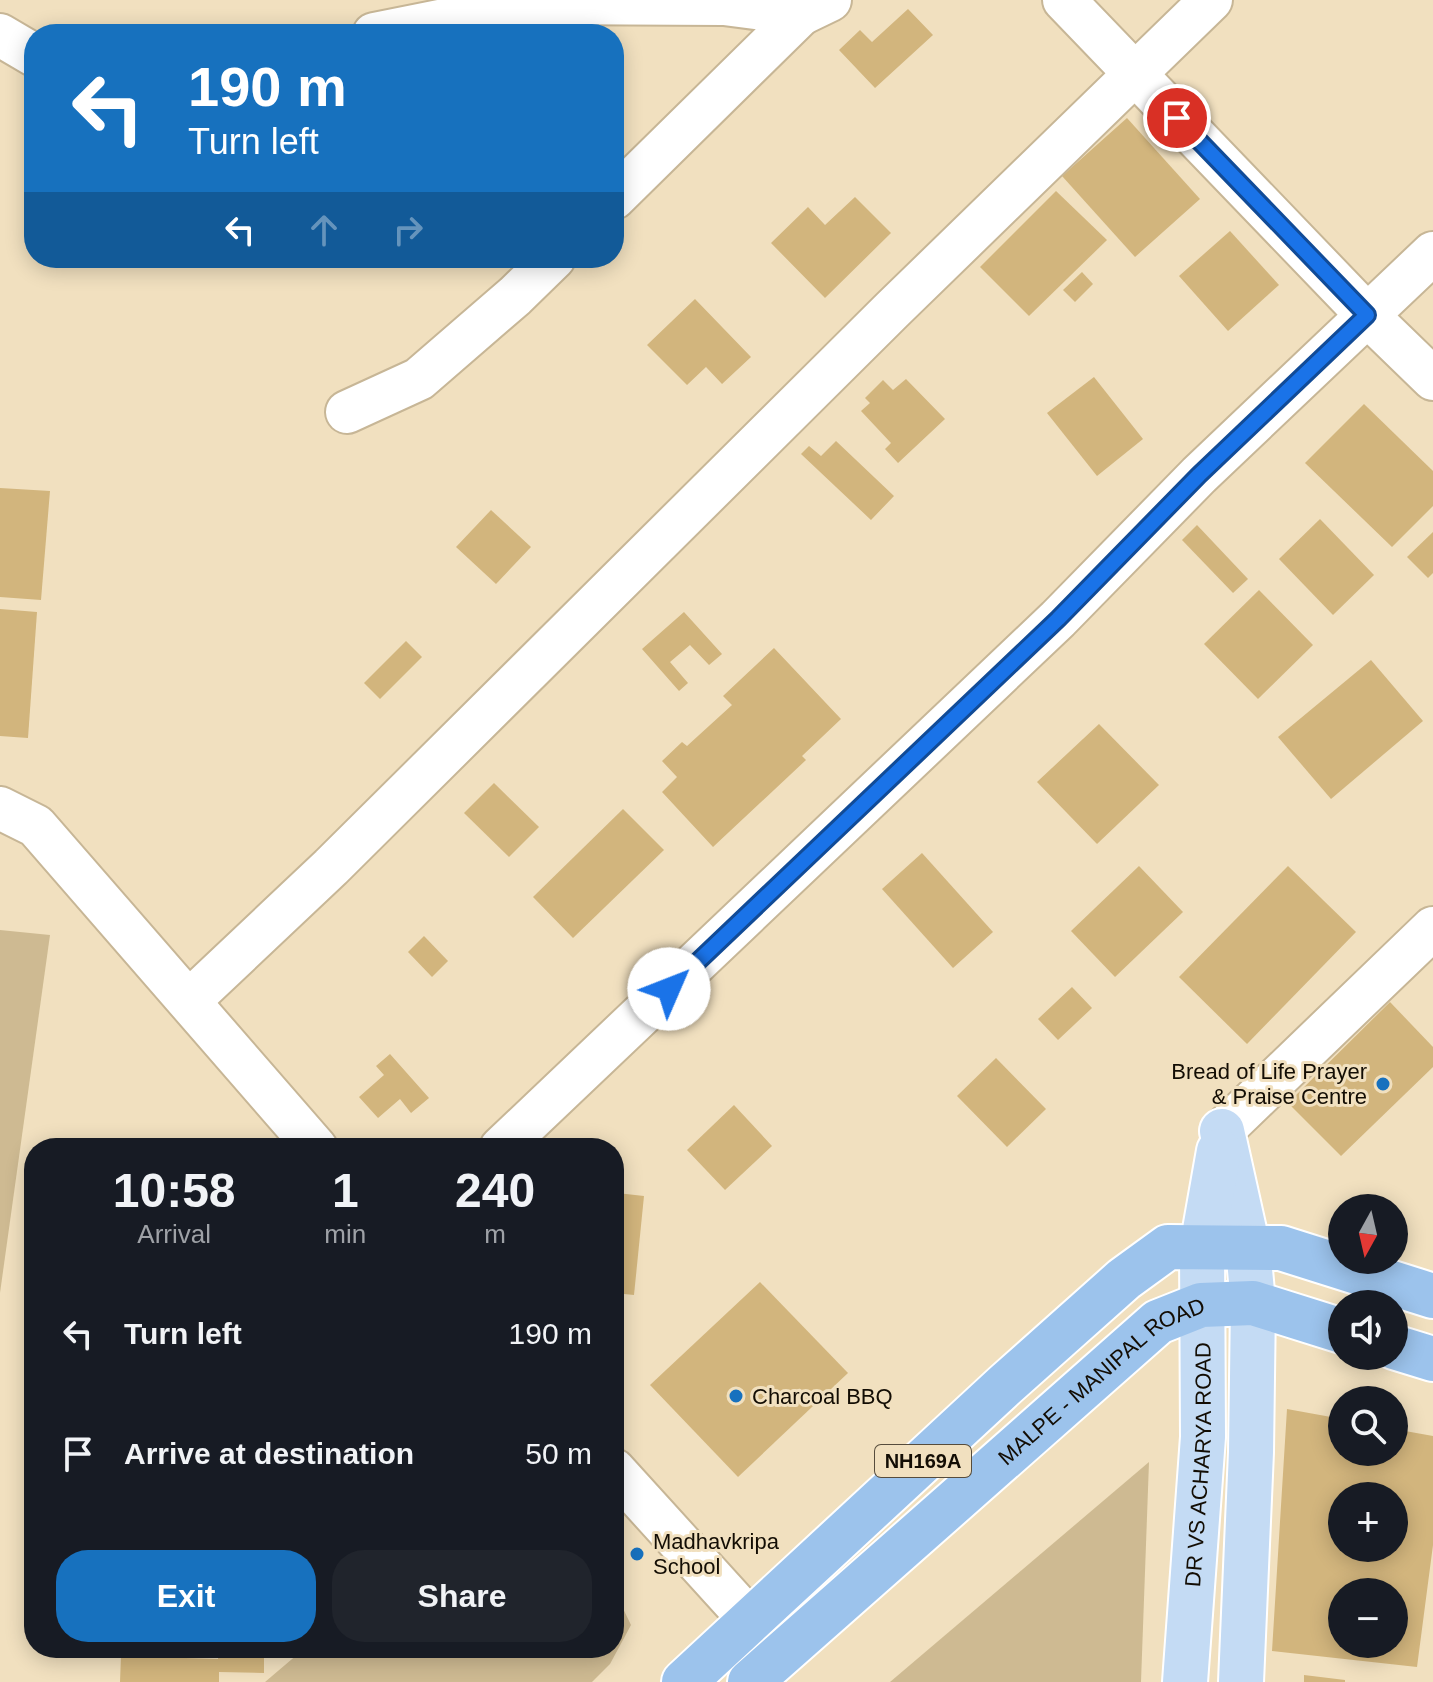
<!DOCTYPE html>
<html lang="en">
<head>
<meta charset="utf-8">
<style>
  :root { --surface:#171b24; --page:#20242c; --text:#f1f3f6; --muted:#9ea1a6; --accent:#1771be }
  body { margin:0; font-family:Helvetica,sans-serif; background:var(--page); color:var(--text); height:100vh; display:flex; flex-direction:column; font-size:30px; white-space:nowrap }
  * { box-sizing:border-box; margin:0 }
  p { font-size:26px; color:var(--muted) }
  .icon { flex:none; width:44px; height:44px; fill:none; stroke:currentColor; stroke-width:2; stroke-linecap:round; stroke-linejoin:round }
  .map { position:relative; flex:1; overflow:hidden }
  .panel { position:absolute; left:24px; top:1138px; width:600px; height:520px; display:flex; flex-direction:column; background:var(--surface); border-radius:32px; box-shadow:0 4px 20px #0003 }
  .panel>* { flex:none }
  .hud { position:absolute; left:24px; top:24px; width:600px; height:244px; border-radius:32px; box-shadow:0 4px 20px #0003; background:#1771be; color:#fff; overflow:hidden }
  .needle { width:52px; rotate:188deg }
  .controls { position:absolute; left:1328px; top:1194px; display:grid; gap:16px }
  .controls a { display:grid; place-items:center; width:80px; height:80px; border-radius:50%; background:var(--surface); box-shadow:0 4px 20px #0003; font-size:40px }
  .pin { position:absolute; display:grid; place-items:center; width:68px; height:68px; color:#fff; margin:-34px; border:4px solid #fff; border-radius:50%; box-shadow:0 2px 8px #0007 }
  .me { position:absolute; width:88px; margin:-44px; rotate:46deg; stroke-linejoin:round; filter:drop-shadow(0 0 6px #0008) }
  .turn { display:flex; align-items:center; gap:28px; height:168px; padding:0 32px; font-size:36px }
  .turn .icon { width:104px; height:104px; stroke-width:2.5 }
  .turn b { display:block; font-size:56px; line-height:68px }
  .lanes { display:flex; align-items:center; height:76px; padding:0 32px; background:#0003; justify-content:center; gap:40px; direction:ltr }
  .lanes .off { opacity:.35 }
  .eta { display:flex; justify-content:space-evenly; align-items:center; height:136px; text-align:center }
  .eta b { font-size:48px; font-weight:700; line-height:56px }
  .cta { display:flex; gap:16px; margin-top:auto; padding:16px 32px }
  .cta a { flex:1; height:92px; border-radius:32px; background:var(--accent); color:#fff; font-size:32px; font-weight:700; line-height:92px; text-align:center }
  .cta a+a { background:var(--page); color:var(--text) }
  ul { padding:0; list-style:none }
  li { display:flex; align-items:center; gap:24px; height:120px; padding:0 32px }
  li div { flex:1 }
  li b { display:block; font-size:30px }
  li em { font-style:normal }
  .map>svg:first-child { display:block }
  .green { fill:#ceba92 }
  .building { fill:#d2b57d; fill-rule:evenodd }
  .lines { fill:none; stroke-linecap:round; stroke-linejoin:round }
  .minor-casing { stroke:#c7b696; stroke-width:46 }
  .major-casing { stroke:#fff; stroke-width:48 }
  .highway-casing { stroke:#fff; stroke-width:48 }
  .minor { stroke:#fff; stroke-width:42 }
  .major { stroke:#c4dbf4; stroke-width:44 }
  .highway { stroke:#9cc3ec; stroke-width:44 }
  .route-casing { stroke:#114b97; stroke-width:20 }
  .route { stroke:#1a73e8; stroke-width:14 }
  .poi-dot { fill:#1771be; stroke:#f1e0bf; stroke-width:3 }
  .labels { text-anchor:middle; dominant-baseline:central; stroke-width:6; stroke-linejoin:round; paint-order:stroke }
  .shield { fill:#f1e0bf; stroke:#564c3c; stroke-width:2 }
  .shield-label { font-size:20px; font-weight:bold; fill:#130d04 }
  .poi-label { font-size:22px; fill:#130d04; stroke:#f1e0bf; text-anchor:start }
  .street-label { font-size:22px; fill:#130d04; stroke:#f1e0bf }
</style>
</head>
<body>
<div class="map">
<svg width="1433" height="1682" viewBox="0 0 1433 1682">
  <rect width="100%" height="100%" fill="#f1e0bf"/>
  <!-- green -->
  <g class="green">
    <polygon points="0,930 50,935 0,1293"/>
    <polygon points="1149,1462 1141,1682 890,1682"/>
    <polygon points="614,1590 631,1625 610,1664 592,1682 265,1682 305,1648 614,1648"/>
  </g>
  <!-- building -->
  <g class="building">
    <polygon points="908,9 933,35 875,88 839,50 860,30 872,42"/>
    <polygon points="1127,118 1200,199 1135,257 1062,176"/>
    <polygon points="1056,191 1107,240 1029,316 980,267"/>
    <polygon points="855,197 891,233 825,298 771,243 808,207 825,225"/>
    <polygon points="1230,231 1279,285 1228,331 1179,276"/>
    <polygon points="1082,272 1093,284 1075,302 1063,290"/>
    <polygon points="695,299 751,357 722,384 706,367 687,385 647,345"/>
    <polygon points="1094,377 1143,439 1097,476 1047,413"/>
    <polygon points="906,379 945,419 898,463 885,449 891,443 861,411 870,403 865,398 883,380 893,390"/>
    <polygon points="1364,404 1433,471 1433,506 1392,547 1305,463"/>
    <polygon points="836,441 894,496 871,520 801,454 809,446 821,456"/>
    <polygon points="0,488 50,491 41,600 0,597"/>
    <polygon points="491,510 531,547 496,584 456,547"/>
    <polygon points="1320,519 1374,575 1333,615 1279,559"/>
    <polygon points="1197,525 1248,579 1233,593 1182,540"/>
    <polygon points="1433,532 1433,573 1428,578 1407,557"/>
    <polygon points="1259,590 1313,645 1258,699 1204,644"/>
    <polygon points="0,609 37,612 28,738 0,736"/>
    <polygon points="684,612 722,654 709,665 690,645 670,662 688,683 679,691 642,649"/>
    <polygon points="406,641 422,657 380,699 364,683"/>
    <polygon points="774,648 841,719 802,756 806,760 713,847 662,792 677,777 662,761 682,742 687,746 732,705 723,696"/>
    <polygon points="1371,660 1423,721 1331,799 1278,737"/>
    <polygon points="1099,724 1159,785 1097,844 1037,782"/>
    <polygon points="494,783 539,827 509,857 464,813"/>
    <polygon points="623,809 664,850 573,938 533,897"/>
    <polygon points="922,853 993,932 953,968 882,889"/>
    <polygon points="1139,866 1183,912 1115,977 1071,931"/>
    <polygon points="1288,866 1356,932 1247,1044 1179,977"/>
    <polygon points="424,936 448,961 432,977 408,952"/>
    <polygon points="1072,987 1092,1008 1058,1040 1038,1019"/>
    <polygon points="1390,1002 1433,1047 1433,1067 1341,1156 1288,1103"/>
    <polygon points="390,1054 429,1098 411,1113 400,1099 378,1118 359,1097 384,1075 376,1066"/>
    <polygon points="996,1058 1046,1109 1007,1147 957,1096"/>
    <polygon points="734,1105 772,1146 725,1190 687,1150"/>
    <polygon points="617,1193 644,1196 634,1295 614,1293"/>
    <polygon points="760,1282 848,1373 738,1477 650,1385"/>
    <path d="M 1287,1409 L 1342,1419 L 1342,1452 L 1394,1452 L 1394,1429 L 1433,1436 L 1433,1545 L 1417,1667 L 1272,1651 ZM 1342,1496 L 1394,1496 L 1394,1548 L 1342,1548 ZM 1342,1592 L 1394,1592 L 1394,1644 L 1342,1644 Z"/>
    <polygon points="218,1648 264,1648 264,1673 219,1672 219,1682 120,1682 121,1656 218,1659"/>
    <polygon points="1304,1675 1345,1680 1345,1682 1304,1682"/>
  </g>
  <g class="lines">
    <!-- minor casing -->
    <g class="minor-casing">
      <g id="minor">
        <polyline points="1064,0 1367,315 1433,379"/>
        <polyline points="374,34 530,3 724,4 801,14 830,0"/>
        <polyline points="0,35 34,55"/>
        <polyline points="614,198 801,14"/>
        <polyline points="347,412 419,379 515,296 554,258"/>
        <polyline points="0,808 36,826 316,1148"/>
        <polyline points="189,1001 331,867 892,310 1211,0"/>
        <polyline points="1222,1131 1433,928"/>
        <polyline points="501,1148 1058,619 1199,475 1433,253"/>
        <polyline points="614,1470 751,1621"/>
      </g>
    </g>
    <!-- major casing -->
    <g class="major-casing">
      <g id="major">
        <polyline points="1222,1131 1248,1248 1253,1303 1251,1452 1241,1682"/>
        <path id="s1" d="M 1185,1682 L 1203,1437 L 1202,1247 L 1219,1151"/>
      </g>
    </g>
    <!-- highway casing -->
    <g class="highway-casing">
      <g id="highway">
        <polyline points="1394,1347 1433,1359"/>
        <polyline points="684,1682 1005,1385 1124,1279 1168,1247 1281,1248 1433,1296"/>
        <path id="s2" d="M 750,1682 L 1158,1322 L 1201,1305 L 1253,1303 L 1342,1331"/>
      </g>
    </g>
    <!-- minor -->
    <use href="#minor" class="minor"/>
    <!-- major -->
    <use href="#major" class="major"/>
    <!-- highway -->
    <use href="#highway" class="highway"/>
  </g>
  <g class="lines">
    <!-- route casing -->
    <g class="route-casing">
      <polyline id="route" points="669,989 1058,619 1199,475 1367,315 1177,118"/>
    </g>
    <!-- route -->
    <use href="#route" class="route"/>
  </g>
  <!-- markers -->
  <g class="poi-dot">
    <circle cx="1383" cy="1084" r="8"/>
    <circle cx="736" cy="1396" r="8"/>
    <circle cx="637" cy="1554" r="8"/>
  </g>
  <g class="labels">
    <!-- shield labels -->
    <rect class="shield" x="875" y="1445" width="96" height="32" rx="6"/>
    <g class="shield-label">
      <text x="923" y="1461">NH169A</text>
    </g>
    <!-- poi labels -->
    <g class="poi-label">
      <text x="1367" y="1071" text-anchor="end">Bread of Life Prayer<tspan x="1367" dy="25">&amp; Praise Centre</tspan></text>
      <text x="752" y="1396">Charcoal BBQ</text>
      <text x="653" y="1541">Madhavkripa<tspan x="653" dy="25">School</tspan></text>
    </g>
    <!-- street labels -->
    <g class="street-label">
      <text stroke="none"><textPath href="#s2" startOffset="464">MALPE - MANIPAL ROAD</textPath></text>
      <text stroke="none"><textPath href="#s1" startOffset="218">DR VS ACHARYA ROAD</textPath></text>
    </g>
  </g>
</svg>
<div class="controls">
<a><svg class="needle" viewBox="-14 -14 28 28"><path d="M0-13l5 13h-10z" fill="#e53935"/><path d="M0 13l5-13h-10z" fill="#9ea1a6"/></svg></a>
<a><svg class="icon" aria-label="sound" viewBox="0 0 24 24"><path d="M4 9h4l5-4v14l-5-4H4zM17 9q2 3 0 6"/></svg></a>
<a><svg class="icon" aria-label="search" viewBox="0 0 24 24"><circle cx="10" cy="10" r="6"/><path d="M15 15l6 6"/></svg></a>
<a>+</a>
<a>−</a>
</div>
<div class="pin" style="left:1177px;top:118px;background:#d93025"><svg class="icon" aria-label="arrive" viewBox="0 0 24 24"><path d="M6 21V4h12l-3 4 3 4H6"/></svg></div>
<svg class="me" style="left:669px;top:989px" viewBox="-20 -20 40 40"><circle r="19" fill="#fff"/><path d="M0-13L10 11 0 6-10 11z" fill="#1a73e8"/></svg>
<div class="hud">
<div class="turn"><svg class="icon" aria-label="left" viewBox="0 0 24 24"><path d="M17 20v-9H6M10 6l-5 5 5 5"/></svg><div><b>190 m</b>Turn left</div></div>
<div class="lanes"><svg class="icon" aria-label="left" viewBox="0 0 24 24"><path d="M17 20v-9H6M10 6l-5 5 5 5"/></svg><svg class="icon off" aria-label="ahead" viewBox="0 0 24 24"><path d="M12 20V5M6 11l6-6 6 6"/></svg><svg class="icon off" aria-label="right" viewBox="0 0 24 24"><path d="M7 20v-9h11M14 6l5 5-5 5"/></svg></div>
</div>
<section class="panel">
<div class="eta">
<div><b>10:58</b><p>Arrival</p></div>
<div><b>1</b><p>min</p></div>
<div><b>240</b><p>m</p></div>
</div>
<ul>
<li><svg class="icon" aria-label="left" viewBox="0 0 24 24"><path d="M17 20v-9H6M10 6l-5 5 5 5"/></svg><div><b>Turn left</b></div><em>190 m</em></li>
<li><svg class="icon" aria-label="arrive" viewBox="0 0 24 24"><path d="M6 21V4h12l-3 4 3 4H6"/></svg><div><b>Arrive at destination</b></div><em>50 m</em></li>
</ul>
<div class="cta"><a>Exit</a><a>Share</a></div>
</section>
</div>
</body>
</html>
